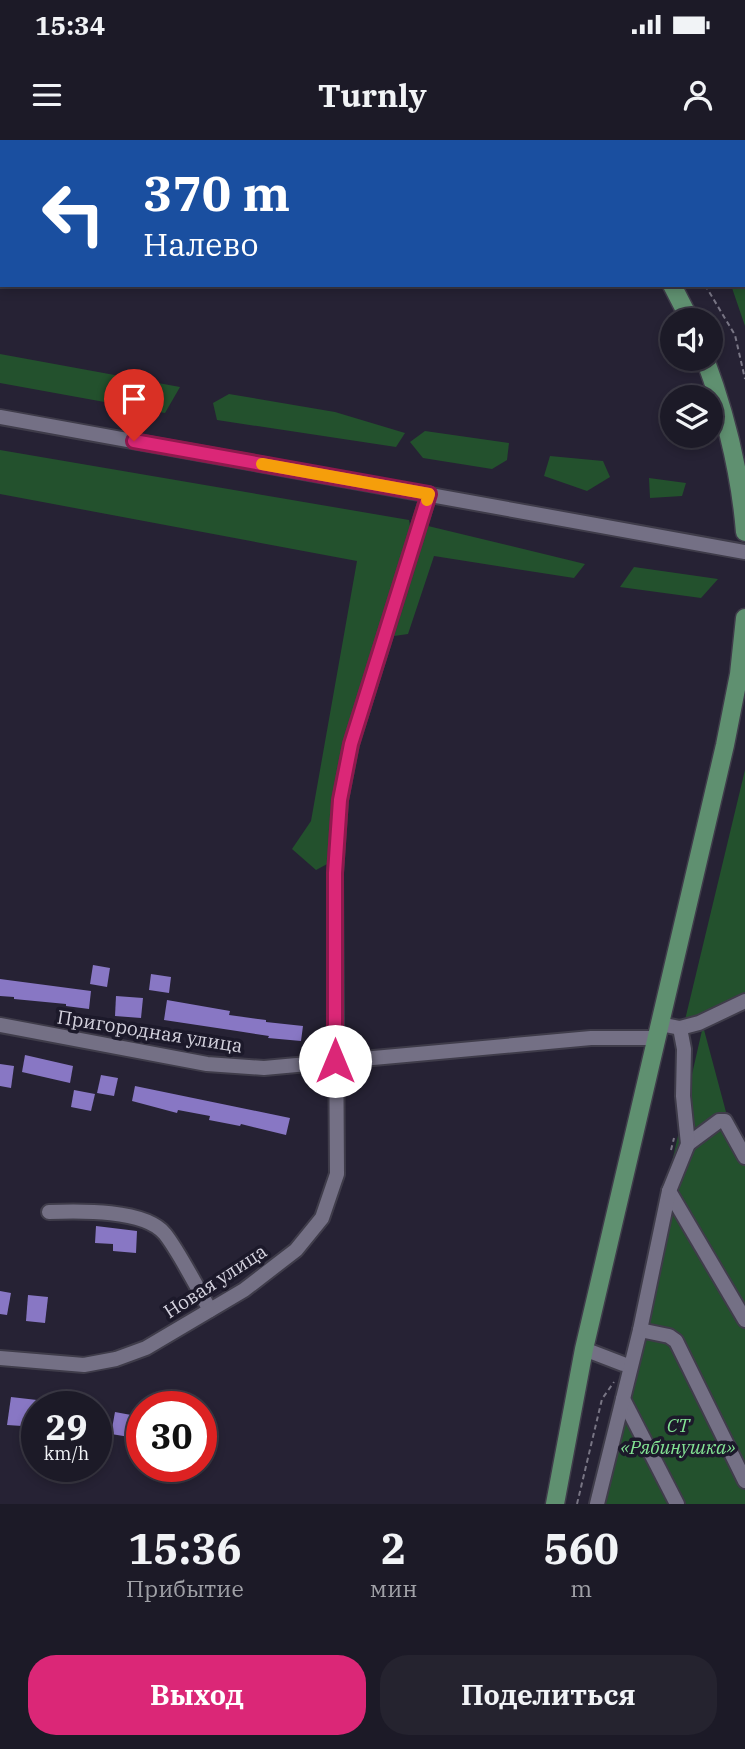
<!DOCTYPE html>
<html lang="ru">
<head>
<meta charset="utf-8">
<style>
  :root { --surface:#1c1a27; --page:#25232f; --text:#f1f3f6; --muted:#a0a1a7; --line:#3a3844; --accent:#db2777 }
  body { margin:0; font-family:"IBM Plex Serif",serif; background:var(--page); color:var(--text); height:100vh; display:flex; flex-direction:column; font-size:26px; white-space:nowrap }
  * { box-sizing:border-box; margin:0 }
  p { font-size:23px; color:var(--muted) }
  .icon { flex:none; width:38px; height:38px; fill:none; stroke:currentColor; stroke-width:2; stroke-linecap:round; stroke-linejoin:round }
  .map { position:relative; height:1364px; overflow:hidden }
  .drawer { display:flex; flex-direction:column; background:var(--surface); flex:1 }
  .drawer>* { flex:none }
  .top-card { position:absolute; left:0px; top:0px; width:746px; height:147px; box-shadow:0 4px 10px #0003,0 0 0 2px var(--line); background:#1a4fa0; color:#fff; overflow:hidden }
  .controls { position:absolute; left:660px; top:168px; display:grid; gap:14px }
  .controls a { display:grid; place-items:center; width:63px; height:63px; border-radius:50%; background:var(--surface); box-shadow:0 4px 10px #0003,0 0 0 2px var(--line); font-size:35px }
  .speed { position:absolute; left:21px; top:1251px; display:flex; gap:14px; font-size:35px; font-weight:700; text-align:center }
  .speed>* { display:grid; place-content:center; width:91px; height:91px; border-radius:50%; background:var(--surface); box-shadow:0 4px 10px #0003,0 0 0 2px var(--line); line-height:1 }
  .speed small { font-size:18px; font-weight:400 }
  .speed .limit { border:10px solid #d22; background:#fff; color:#111 }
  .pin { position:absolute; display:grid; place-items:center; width:60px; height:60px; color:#fff; margin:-72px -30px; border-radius:50% 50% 50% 0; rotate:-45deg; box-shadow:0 0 7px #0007 }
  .pin .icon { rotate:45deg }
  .me { position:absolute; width:77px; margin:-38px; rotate:0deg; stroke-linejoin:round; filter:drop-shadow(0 0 5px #0008) }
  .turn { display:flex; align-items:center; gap:24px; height:147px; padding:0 28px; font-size:32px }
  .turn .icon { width:91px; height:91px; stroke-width:2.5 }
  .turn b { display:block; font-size:49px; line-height:60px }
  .eta { display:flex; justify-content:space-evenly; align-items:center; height:119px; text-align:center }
  .eta b { font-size:42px; font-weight:700; line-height:49px }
  .cta { display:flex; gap:14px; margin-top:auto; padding:14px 28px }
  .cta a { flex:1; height:80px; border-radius:28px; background:var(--accent); color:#fff; font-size:28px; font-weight:700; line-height:80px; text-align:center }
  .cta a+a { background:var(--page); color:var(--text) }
  .status { display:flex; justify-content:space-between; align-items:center; height:49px; padding:0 35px; background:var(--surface); direction:ltr }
  .status svg { height:19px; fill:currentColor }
  header { display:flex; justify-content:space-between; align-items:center; height:91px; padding:0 28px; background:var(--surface); font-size:32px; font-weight:700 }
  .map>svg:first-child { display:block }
  .green { fill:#23512d }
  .building { fill:#8877c4 }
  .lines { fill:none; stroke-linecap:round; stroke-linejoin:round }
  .minor-casing { stroke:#3f3c4a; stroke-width:18 }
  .major-casing { stroke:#3f3c4a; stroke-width:21 }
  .path { stroke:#787584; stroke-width:2; stroke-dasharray:5 3.5; stroke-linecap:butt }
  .minor { stroke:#747085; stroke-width:14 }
  .major { stroke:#5f9070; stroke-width:18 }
  .route-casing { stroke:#8e194d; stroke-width:18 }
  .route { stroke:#db2777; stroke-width:12 }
  .slow { stroke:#f59e0b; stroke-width:12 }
  .labels { text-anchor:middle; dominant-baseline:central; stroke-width:7; stroke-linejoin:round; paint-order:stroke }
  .street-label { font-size:19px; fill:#d5d3df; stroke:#1c192a }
  .park-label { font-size:19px; font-style:italic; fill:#83e494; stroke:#1c192a }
</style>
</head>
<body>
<div class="status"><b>15:34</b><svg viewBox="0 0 49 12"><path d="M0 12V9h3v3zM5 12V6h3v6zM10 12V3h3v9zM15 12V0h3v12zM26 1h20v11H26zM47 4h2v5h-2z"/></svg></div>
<header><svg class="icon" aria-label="menu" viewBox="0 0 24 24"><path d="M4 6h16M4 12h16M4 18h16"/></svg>Turnly<svg class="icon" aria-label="person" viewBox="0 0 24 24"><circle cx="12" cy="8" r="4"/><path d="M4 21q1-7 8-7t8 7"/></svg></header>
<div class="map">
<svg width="745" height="1364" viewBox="0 0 745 1364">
  <rect width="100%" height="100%" fill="#262234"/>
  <!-- green -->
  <g class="green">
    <polygon points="744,64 745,64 745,186 731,145 744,145"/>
    <polygon points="0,214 180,247 165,273 0,243"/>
    <polygon points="229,254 335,272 405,293 396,307 217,280 213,263"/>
    <polygon points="425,291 509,303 507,320 492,329 423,318 410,302"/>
    <polygon points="0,310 409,380 411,391 342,629 331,722 316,730 292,709 311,681 357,421 0,354"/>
    <polygon points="550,316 603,321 610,337 587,351 544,336"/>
    <polygon points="649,338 686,343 682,356 650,358"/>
    <polygon points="428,386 585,424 574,438 434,416 408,494 394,496"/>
    <polygon points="634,427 718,439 701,458 620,447"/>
    <polygon points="745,630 745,852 698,878 685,880"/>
    <polygon points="703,886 726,972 745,1006 745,1364 594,1364"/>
  </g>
  <!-- building -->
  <g class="building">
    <polygon points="93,825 110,828 107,847 90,844"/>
    <polygon points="151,834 171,837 169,853 149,850"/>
    <polygon points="0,839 91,851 89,869 66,866 66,864 14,859 14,857 0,856"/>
    <polygon points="116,856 143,858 141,878 115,876"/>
    <polygon points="167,860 230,871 229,875 266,880 266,882 303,886 301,901 268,898 269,896 237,891 164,880"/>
    <polygon points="25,915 73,926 70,943 22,932"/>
    <polygon points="0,924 14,926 11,948 0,946"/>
    <polygon points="101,935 118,938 114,956 97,953"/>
    <polygon points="135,946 290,978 286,995 241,984 240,986 209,980 210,976 178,970 177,973 132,961"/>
    <polygon points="74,950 95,954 91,971 71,967"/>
    <polygon points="96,1086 137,1091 136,1113 113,1111 113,1104 95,1103"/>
    <polygon points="0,1151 11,1153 7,1175 0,1174"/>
    <polygon points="28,1155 48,1157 45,1183 26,1181"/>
    <polygon points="11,1257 37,1260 37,1287 7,1285"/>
    <polygon points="115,1272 142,1277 142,1299 111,1294"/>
  </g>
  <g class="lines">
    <!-- minor casing -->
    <g class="minor-casing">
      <g id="minor">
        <polyline points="0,277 745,412"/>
        <polyline points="660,884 680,888 699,883 745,861"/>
        <polyline points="0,885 207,924 264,928 591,898 657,898"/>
        <polyline points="688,1004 719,981 725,981 745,1017"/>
        <polyline points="669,1051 745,1180"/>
        <path d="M 49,1072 C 79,1071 145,1069 165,1094 C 180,1113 197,1148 210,1170"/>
        <polyline points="640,1190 669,1196 676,1201 745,1341"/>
        <polyline points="584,1209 623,1224"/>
        <polyline points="0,1218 84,1225 116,1219 146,1208 244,1150 296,1110 322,1078 337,1034 335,733 340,660 351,604 429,354"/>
        <polyline points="623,1259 677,1364"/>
        <polyline points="597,1364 640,1190 669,1051 688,1004 683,956 684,909 680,888"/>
      </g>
    </g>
    <!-- major casing -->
    <g class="major-casing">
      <g id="major">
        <polyline points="582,0 583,2"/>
        <polyline points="672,145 690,180"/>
        <path d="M 705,219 C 726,275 740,332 745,392"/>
        <polyline points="555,1364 584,1209 725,605 739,534 745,478"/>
      </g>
    </g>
    <!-- path -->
    <g class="path">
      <polyline points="707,2 708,0"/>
      <polyline points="744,55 745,55"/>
      <polyline points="705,145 735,195 745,239"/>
      <polyline points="671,1010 674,998"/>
      <polyline points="577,1364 602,1259 614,1242"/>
    </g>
    <!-- minor -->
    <use href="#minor" class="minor"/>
    <!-- major -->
    <use href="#major" class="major"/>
  </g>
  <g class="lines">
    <!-- route casing -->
    <g class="route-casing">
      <polyline id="route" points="134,301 429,354 351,604 340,660 335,733 335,921"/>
    </g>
    <!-- route -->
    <use href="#route" class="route"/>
    <!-- slow -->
    <polyline class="slow" points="262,324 429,354 427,360"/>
  </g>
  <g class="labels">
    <!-- street labels -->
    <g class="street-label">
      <text transform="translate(150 891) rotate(9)">Пригородная улица</text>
      <text transform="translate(215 1141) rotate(-33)">Новая улица</text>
    </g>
    <!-- park labels -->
    <g class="park-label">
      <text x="678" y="1285">СТ<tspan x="678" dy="22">«Рябинушка»</tspan></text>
    </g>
  </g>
</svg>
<div class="controls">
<a><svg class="icon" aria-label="sound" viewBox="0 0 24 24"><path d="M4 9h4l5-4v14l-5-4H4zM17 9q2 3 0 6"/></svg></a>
<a><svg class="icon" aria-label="layers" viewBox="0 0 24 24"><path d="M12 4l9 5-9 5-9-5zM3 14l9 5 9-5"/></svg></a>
</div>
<div class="speed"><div>29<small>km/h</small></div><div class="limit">30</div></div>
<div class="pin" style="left:134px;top:301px;background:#d93025"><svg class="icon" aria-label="arrive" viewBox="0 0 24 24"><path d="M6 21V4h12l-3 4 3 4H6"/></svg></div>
<svg class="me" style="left:335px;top:921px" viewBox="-20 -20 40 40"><circle r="19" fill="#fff"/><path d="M0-13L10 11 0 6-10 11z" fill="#db2777"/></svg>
<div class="top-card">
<div class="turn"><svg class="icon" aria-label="left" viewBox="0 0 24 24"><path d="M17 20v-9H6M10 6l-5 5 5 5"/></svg><div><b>370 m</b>Налево</div></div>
</div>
</div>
<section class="drawer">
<div class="eta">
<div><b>15:36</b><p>Прибытие</p></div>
<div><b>2</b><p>мин</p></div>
<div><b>560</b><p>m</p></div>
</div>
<div class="cta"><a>Выход</a><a>Поделиться</a></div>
</section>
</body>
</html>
